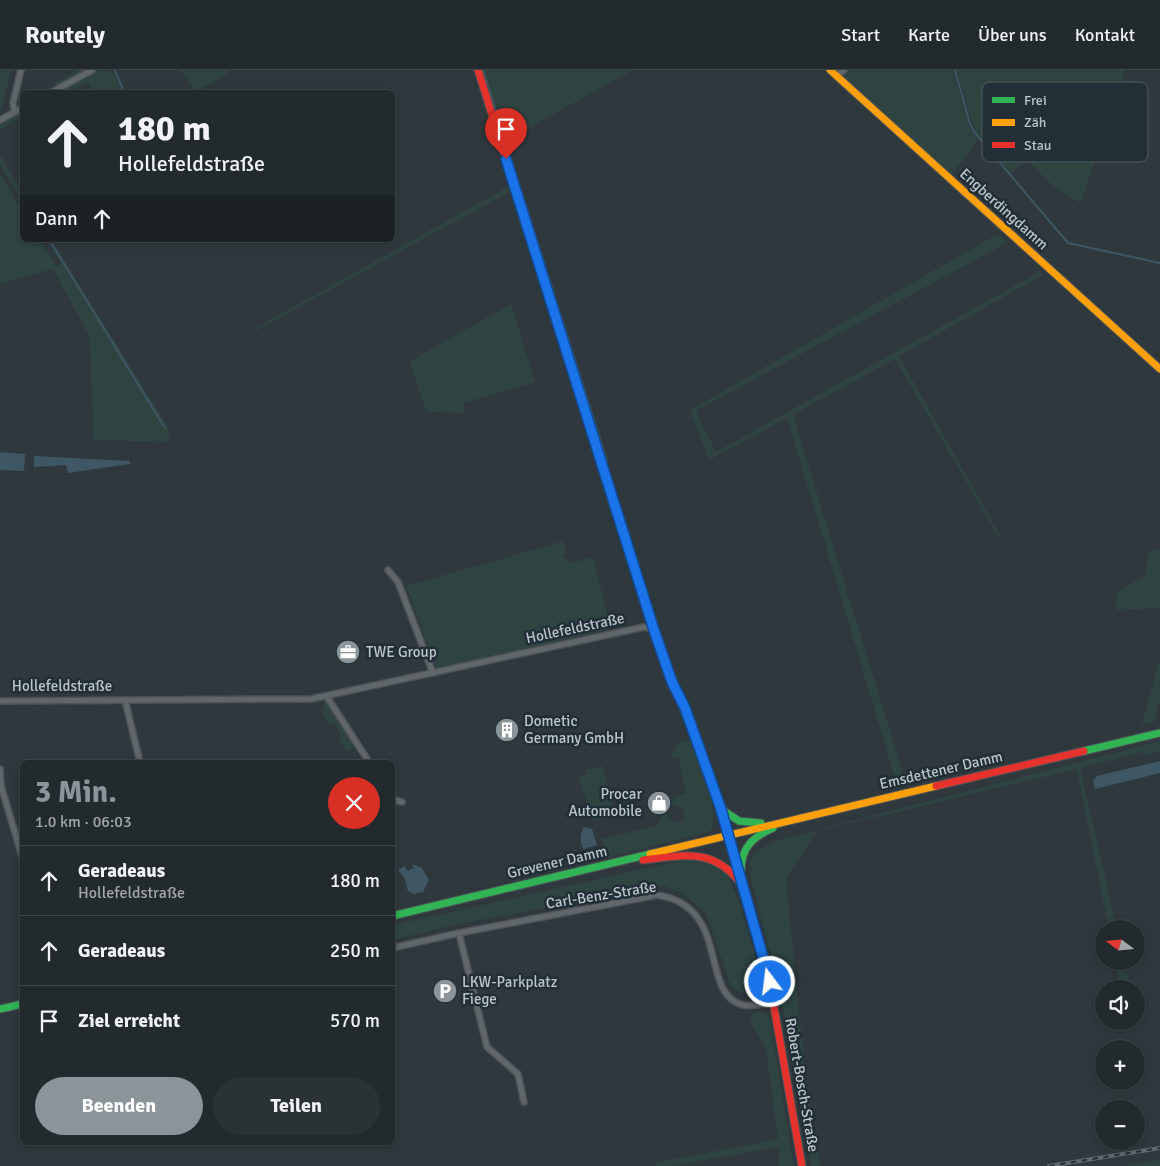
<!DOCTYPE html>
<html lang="de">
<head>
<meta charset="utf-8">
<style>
  :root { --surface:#232a2d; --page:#2b3235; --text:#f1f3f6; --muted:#a3a7aa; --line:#404649; --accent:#8a9499 }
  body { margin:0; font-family:Signika,sans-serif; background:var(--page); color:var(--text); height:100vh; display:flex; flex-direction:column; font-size:19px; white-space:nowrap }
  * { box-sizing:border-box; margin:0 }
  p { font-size:16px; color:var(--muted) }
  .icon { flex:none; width:28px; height:28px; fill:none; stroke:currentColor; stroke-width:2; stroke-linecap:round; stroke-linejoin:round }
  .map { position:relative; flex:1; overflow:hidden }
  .side { position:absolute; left:20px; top:690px; width:375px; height:385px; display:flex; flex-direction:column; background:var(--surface); border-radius:8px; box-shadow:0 2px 8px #0003,0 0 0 1px var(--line) }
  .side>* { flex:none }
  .top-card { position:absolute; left:20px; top:20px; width:375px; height:152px; border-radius:8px; box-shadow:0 2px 8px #0003,0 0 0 1px var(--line); background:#232a2d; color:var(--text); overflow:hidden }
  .needle { width:32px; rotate:286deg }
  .fabs { position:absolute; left:1095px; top:850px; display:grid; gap:10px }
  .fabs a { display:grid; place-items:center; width:50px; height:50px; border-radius:50%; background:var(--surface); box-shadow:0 2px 8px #0003,0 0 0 1px var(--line); font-size:25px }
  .pin { position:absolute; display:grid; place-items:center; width:42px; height:42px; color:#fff; margin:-51px -21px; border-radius:50% 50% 50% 0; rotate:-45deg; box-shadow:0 0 5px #0007 }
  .pin .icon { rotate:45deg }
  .me { position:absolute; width:55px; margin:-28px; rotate:345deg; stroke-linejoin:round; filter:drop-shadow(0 0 4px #0008) }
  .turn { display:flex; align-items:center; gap:18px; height:105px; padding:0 15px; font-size:22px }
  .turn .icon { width:65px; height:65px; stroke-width:2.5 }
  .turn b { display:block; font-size:35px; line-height:42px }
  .then { display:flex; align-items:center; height:48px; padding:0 15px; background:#0003; gap:10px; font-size:19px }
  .round { display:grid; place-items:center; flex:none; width:52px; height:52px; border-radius:26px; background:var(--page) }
  .summary { display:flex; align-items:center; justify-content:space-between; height:85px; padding:0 15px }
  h1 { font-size:30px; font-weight:800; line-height:38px; color:var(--accent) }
  .action { display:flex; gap:10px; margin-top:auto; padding:10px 15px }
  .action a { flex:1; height:58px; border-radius:30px; background:var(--accent); color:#fff; font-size:20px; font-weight:800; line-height:58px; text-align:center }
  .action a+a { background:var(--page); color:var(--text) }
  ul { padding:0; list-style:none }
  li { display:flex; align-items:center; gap:15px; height:70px; padding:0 15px; border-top:1px solid var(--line) }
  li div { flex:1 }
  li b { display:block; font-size:19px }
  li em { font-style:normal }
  header { display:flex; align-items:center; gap:30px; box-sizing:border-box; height:70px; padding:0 25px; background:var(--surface); border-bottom:1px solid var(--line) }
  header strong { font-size:24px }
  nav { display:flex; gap:28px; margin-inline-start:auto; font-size:18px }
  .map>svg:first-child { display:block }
  .green { fill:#2f4441 }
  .water { fill:#3f5764 }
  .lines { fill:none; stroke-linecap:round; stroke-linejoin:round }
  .stream { stroke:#3f5764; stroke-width:2 }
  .street-casing { stroke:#4d5357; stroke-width:8 }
  .fast-casing { stroke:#4d5357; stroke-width:9 }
  .slow-casing { stroke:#4d5357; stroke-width:9 }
  .jam-casing { stroke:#4d5357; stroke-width:9 }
  .street { stroke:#60666a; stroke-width:5 }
  .fast { stroke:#30b455; stroke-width:7 }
  .slow { stroke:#ff9f0a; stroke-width:7 }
  .jam { stroke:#e5322d; stroke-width:7 }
  .rail-casing { stroke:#64696d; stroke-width:4 }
  .rail { stroke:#222f37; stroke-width:2; stroke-dasharray:5.5; stroke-linecap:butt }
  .route-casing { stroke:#114b97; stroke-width:12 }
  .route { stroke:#1a73e8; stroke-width:9 }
  .labels { text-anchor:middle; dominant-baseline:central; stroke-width:5; stroke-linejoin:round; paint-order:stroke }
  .street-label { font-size:15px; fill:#bbc5cb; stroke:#222f37 }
  .poi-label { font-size:15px; fill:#bbc5cb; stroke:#222f37; text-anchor:start }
  .key { fill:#222f37; stroke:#505c63; stroke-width:1 }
  .key-label { font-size:14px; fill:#bbc5cb }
</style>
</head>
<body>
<header>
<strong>Routely</strong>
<nav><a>Start</a><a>Karte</a><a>Über uns</a><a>Kontakt</a></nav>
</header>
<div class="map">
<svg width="1160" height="1096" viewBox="0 0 1160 1096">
  <rect width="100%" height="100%" fill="#2f383c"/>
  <!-- green -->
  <g class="green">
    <polygon points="0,0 11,0 0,44"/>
    <polygon points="77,0 86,0 56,17 55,13"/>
    <polygon points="97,0 114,3 122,22 94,22 88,12 68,22 56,22"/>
    <polygon points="181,0 226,0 228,3 201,19 203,22 195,22"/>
    <polygon points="481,0 633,0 504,72"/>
    <polygon points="846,0 953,0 969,56 978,70 951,106 845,10 843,6"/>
    <polygon points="957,0 1125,0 1081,133 1056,119 1028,91 1011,103 975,61"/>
    <polygon points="22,41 22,47 0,59 0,53"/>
    <polygon points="0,85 22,123 22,131 0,94"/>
    <polygon points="0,104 22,141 22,170 40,170 57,197 61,194 49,174 52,172 169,358 169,368 165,372 94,370 89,265 53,199 0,214"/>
    <polygon points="511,115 513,120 255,261 254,259"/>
    <polygon points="998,164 1007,173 696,341 716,382 1039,202 1043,205 899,286 1002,469 1000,470 895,289 793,345 907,716 898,718 787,348 709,390 690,340"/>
    <polygon points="511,234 535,312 464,333 465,343 429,342 424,335 410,291"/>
    <polygon points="564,471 567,483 564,484 565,489 569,489 571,493 593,487 611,559 437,600 406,516"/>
    <polygon points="1160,479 1160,538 1116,540 1117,522 1145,506 1148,482"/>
    <polygon points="1160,588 1160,628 1154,652 1142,654"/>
    <polygon points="325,632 355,677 347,682 339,670 342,667 334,652 329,654 321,641"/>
    <path d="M 689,670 L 693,671 C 702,692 719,740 711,761 L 607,788 L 601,769 L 656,756 L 666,741 C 670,746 669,754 680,752 L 684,749 L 683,739 L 670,734 L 676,726 L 686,723 L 678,687 L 672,688 L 671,684 L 678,673 Z"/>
    <polygon points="1160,671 1160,682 1144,685 1143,682 1080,698 1117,859 1109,859 1077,699 817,761 786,809 806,1011 820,1096 811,1096 777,907 753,818 750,801 750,792 756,781 775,771"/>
    <polygon points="603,696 612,738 603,740 606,749 594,751 578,707 587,704 586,700"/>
    <path d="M 697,787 C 708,790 717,792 724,801 C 739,820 755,889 763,915 L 760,920 C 748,924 741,924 731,917 L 706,843 L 680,822 L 664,816 L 454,855 L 393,870 L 392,855 Z"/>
    <polygon points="1115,891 1124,891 1130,917 1121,919"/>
    <polygon points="764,942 770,949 794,1096 778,1096 779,1077 674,1096 657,1096 654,1093 778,1069 766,980 750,951 754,943"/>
    <polygon points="1160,1090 1160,1096 1123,1096"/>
  </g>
  <!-- water -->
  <g class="water">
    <polygon points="0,382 25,384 24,401 0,400"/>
    <polygon points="34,386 130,391 130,394 68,403 66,395 34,397"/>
    <polygon points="1160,691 1160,703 1095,719 1093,711 1097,706"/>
    <path d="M 584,757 L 592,759 L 597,775 L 584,779 C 579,774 580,763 584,757 Z"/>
    <polygon points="412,794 422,798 429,810 423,822 414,824 408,821 405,809 398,800 404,796 408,801 414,798"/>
  </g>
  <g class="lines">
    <!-- stream -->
    <g class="stream">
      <polyline points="483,0 607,391"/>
      <polyline points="955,0 970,54 974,62 1068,173 1160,193"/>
      <polyline points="115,1 124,22"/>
      <polyline points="52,174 165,358"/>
    </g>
    <!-- street casing -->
    <g class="street-casing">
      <g id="street">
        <polyline points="837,6 844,0"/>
        <polyline points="52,22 92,0"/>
        <polyline points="15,42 13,33 21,0"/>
        <polyline points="0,50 22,38"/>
        <polyline points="388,500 398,512 433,603"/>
        <polyline points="327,627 369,692"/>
        <polyline points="125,630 140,692"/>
        <polyline points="0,631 311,629 644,557 654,559"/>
        <polyline points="0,699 1,716 22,786"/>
        <polyline points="392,729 402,732"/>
        <polyline points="459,863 487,977 518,1004 524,1032"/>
        <path d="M 392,878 L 459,863 L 657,825 C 732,836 698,924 743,935 C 753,937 765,934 774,932"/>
      </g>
    </g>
    <!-- fast casing -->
    <g class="fast-casing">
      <g id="fast">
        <polyline points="1084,681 1160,663"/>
        <polyline points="721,739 739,751 761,753"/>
        <path d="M 741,801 C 741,777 753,767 773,758"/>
        <polyline points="392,846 650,784"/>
        <polyline points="0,939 22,934"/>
      </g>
    </g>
    <!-- slow casing -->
    <g class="slow-casing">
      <g id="slow">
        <polyline points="830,0 1160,299"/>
        <polyline points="558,255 649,542"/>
        <polyline points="712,714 768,903"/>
        <polyline points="650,784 936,716"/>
      </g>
    </g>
    <!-- jam casing -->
    <g class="jam-casing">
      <g id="jam">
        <polyline points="478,0 558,255"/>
        <path d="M 649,542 C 667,601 692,656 712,714"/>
        <polyline points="936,716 1084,681"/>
        <path d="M 643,790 C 686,785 714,777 743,816"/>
        <polyline points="768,903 802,1096"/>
      </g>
    </g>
    <!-- street -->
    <use href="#street" class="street"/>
    <!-- fast -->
    <use href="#fast" class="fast"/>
    <!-- slow -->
    <use href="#slow" class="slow"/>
    <!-- jam -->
    <use href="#jam" class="jam"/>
    <!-- rail casing -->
    <g class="rail-casing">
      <polyline id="rail" points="1049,1096 1160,1078"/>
    </g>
    <!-- rail -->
    <use href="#rail" class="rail"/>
  </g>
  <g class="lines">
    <!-- route casing -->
    <g class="route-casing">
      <polyline id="route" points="506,89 654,560 672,612 685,638 721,739 770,912"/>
    </g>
    <!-- route -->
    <use href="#route" class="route"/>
  </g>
  <!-- icons -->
  <defs>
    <g id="office-disc" transform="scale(1.25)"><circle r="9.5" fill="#8a9499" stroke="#222f37"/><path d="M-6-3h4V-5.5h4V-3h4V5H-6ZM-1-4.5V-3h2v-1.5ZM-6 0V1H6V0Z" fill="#fff"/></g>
    <g id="building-disc" transform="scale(1.25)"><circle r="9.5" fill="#8a9499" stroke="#222f37"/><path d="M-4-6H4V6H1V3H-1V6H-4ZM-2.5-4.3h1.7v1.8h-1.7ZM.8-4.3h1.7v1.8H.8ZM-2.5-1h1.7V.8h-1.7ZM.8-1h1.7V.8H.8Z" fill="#fff"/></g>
    <g id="shop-disc" transform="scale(1.25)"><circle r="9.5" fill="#8a9499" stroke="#222f37"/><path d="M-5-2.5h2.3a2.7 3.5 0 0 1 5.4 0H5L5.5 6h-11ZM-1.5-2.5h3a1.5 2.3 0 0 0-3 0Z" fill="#fff"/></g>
    <g id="parking-disc" transform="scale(1.25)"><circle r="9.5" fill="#8a9499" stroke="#222f37"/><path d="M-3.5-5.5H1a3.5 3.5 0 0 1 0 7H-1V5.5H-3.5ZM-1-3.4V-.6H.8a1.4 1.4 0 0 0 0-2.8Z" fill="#fff"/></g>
  </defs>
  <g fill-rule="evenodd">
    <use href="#office-disc" x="348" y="582"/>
    <use href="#building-disc" x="507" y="660"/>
    <use href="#shop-disc" x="659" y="733"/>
    <use href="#parking-disc" x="445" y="921"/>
  </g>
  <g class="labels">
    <!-- street labels -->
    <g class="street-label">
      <text transform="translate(1004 139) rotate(42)">Engberdingdamm</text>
      <text transform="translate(575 558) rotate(-12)">Hollefeldstraße</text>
      <text x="62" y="616">Hollefeldstraße</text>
      <text transform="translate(941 700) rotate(-13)">Emsdettener Damm</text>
      <text transform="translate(557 792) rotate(-13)">Grevener Damm</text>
      <text transform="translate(601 825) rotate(-9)">Carl-Benz-Straße</text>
      <text transform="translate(802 1015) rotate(80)">Robert-Bosch-Straße</text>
    </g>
    <!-- poi labels -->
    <g class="poi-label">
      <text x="366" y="582">TWE Group</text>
      <text x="524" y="651">Dometic<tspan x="524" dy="17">Germany GmbH</tspan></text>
      <text x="642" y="724" text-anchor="end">Procar<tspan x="642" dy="17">Automobile</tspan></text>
      <text x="462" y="912">LKW-Parkplatz<tspan x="462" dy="17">Fiege</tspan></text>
    </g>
  </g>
  <!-- legend -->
  <rect x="982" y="12" width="166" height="80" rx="8" class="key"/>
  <rect x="992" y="27" width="23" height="6" fill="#30b455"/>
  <rect x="992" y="49" width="23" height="7" fill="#ff9f0a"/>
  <rect x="992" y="72" width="23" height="6" fill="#e5322d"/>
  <g class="key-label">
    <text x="1024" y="35">Frei</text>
    <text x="1024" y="57">Zäh</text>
    <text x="1024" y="80">Stau</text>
  </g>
</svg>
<div class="fabs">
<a><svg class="needle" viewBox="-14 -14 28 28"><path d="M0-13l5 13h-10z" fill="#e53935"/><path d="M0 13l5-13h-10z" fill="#a3a7aa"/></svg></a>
<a><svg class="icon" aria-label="sound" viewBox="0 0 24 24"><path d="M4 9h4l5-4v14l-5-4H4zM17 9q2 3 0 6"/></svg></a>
<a>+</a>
<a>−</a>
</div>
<div class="pin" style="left:506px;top:89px;background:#d93025"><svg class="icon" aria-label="arrive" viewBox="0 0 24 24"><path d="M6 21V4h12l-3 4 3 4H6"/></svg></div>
<svg class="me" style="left:770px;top:912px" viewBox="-20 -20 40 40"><circle r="17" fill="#1a73e8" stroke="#fff" stroke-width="3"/><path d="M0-11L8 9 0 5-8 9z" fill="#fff"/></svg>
<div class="top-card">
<div class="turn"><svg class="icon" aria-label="ahead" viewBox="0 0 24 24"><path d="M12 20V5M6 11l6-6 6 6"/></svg><div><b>180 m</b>Hollefeldstraße</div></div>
<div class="then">Dann<svg class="icon" aria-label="ahead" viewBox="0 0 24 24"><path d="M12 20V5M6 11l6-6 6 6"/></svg></div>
</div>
<section class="side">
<div class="summary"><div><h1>3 Min.</h1><p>1.0 km · 06:03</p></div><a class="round" style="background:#d93025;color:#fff"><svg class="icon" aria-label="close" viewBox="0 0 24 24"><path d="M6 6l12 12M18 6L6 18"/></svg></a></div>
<ul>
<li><svg class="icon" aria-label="ahead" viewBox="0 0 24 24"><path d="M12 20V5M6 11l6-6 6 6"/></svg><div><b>Geradeaus</b><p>Hollefeldstraße</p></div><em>180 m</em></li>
<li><svg class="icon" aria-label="ahead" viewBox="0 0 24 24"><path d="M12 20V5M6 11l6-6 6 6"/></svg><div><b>Geradeaus</b></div><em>250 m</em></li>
<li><svg class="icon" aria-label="arrive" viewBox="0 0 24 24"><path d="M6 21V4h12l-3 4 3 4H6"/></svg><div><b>Ziel erreicht</b></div><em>570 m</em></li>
</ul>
<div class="action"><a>Beenden</a><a>Teilen</a></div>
</section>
</div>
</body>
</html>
